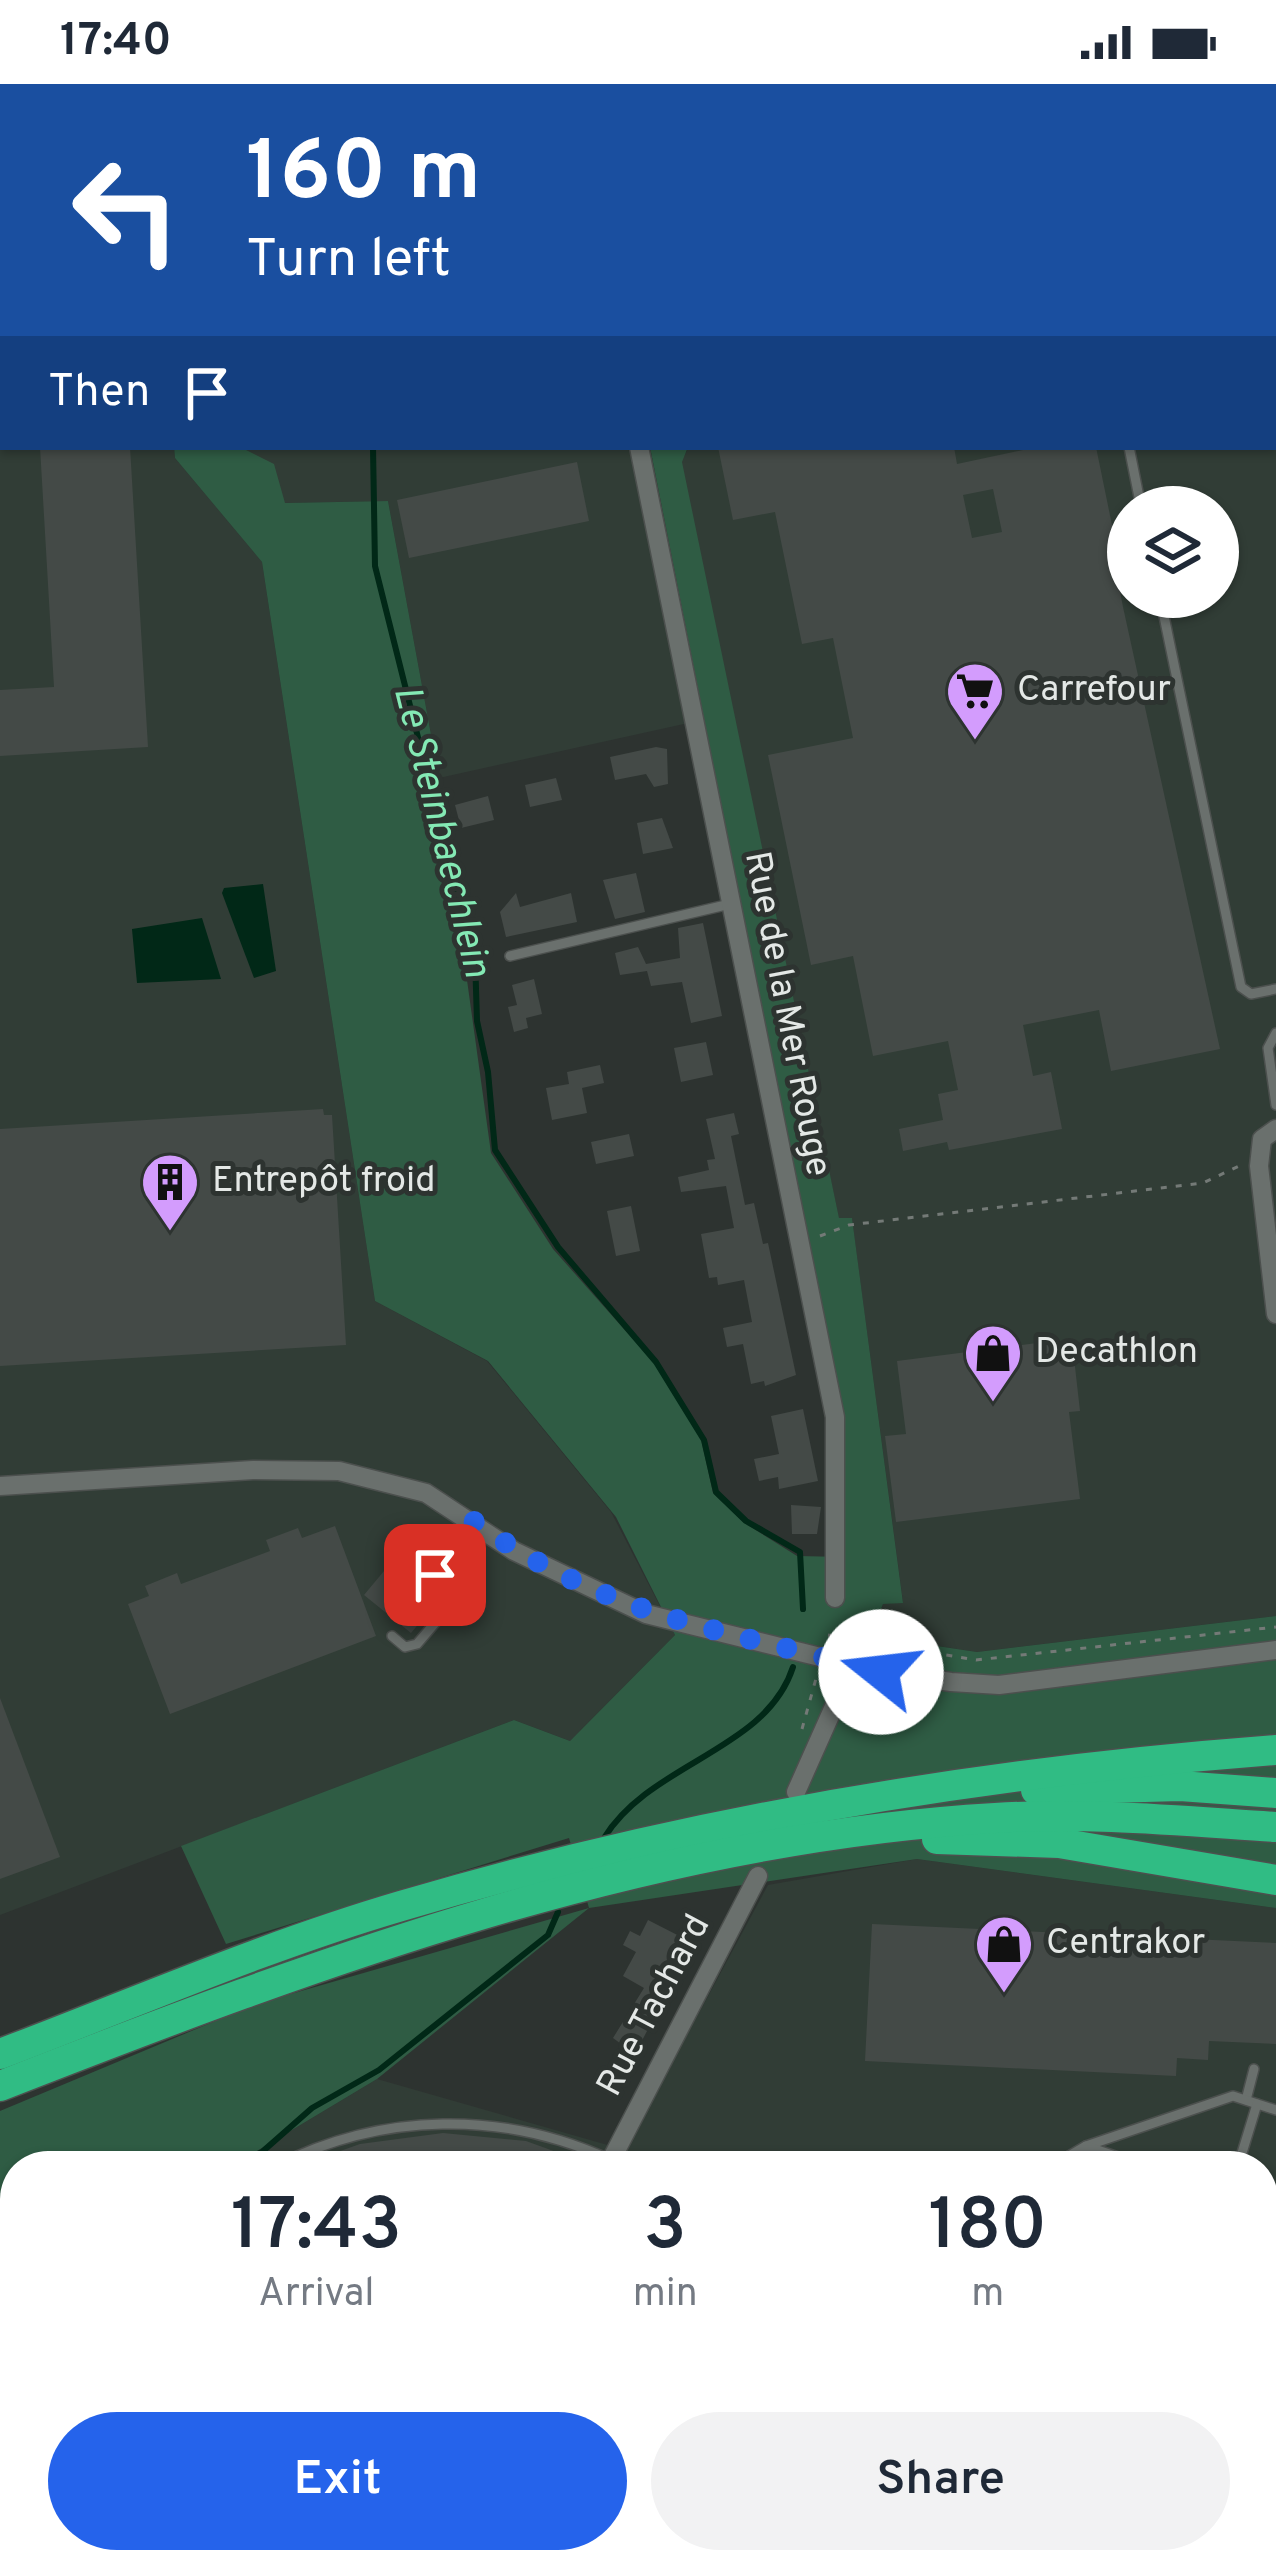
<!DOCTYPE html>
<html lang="en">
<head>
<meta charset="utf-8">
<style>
  :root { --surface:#fff; --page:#f2f2f3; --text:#1f2937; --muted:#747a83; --accent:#2563eb }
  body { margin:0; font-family:Overpass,sans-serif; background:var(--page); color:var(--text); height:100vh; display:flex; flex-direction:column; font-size:45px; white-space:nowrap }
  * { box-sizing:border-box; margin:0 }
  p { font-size:39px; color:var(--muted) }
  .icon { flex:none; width:66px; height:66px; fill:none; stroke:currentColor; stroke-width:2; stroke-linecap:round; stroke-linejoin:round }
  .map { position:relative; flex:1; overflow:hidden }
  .panel { position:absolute; left:0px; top:2067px; width:1278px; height:423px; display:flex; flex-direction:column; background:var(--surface); border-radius:48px 48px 0 0; box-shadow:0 3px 9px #0004 }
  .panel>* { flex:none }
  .banner { position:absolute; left:0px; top:0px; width:1278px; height:366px; box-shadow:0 3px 9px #0004; background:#1a4fa0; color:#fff; overflow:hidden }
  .fabs { position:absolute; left:1107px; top:402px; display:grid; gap:24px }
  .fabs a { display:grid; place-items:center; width:132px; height:132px; border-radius:50%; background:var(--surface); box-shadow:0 3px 9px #0004; font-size:60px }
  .pin { position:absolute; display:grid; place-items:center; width:102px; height:102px; color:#fff; margin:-51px; border-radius:24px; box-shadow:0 6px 18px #0006 }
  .me { position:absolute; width:132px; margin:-66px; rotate:286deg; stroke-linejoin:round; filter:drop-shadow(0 0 9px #0008) }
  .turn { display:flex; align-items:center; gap:42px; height:252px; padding:0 48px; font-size:54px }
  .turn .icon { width:156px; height:156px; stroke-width:2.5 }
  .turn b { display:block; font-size:84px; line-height:102px }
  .then { display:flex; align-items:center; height:114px; padding:0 48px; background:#0003; gap:24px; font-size:45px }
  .eta { display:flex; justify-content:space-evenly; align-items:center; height:204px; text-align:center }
  .eta b { font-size:72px; font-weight:600; line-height:84px }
  .button { display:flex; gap:24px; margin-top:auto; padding:24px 48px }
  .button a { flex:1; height:138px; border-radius:72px; background:var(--accent); color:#fff; font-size:48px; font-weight:600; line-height:138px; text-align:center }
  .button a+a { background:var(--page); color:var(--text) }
  .status { display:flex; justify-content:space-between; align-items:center; height:84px; padding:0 60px; background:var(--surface); direction:ltr }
  .status svg { height:33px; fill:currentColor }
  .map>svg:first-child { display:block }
  .built { fill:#313d36; fill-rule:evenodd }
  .green { fill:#2f5c44 }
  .water { fill:#012817 }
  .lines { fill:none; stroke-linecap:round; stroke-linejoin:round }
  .stream { stroke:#012817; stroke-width:6 }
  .building { fill:#444a47; fill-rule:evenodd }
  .service-casing { stroke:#4c504e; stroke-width:12 }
  .minor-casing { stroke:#4c504e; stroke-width:21 }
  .trunk-casing { stroke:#4c504e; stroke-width:33 }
  .path { stroke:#747a77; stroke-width:3; stroke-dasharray:6 9; stroke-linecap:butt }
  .service { stroke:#6a706d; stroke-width:9 }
  .minor { stroke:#6a706d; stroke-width:18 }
  .trunk { stroke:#30bc84; stroke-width:30 }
  .route { stroke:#2563eb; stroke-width:21; stroke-dasharray:0 37.8 }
  .labels { text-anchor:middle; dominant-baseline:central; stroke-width:10; stroke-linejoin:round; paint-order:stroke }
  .poi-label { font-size:36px; fill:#e4e8e6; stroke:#2d3330; text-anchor:start }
  .street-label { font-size:36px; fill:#e4e8e6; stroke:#2d3330 }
  .water-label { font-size:39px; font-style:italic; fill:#84e9b4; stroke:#2d3330 }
</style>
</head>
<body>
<div class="status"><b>17:40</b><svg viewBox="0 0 49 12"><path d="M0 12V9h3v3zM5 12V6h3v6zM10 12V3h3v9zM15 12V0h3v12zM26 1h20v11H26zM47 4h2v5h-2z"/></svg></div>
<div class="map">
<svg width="1276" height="2489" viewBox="0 0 1276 2489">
  <rect width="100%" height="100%" fill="#2d3330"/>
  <!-- built -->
  <g class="built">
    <polygon points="0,0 609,0 3,3 3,363 174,363 175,374 262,478 375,1217 487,1277 611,1428 675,1551 570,1657 514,1636 0,1831"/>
    <path d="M 1276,100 L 1276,1532 L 977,1568 L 870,1552 L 883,1520 L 903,1518 L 852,1135 L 839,1135 L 681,378 L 689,363 L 1275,363 ZM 1128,423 L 1218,423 L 1218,513 L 1128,513 Z"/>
    <polygon points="240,363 650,363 702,636 439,694 388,417 284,419"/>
    <polygon points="917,1775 1276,1824 1276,2489 0,2489 0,2203 15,2197 15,2475 1263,2475 1263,2082 232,2082 377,1995 625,2066 768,1801"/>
  </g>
  <!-- green -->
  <polygon class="green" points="174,363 240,363 274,380 285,419 388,417 439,694 491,1069 553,1165 654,1279 701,1355 713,1409 743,1438 797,1472 845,1473 842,1330 650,363 688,363 682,378 839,1134 852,1134 903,1519 883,1520 870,1552 977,1568 1276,1532 1276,1824 917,1775 589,1824 377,1995 232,2082 15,2082 15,2197 0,2203 0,2027 256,1920 589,1824 569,1754 226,1860 181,1762 514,1636 570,1657 675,1551 616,1433 488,1277 375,1217 262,478 175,374"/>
  <!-- water -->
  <g class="water">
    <polygon points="263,800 276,887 254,894 222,809 224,804"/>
    <polygon points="202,834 221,895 137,899 132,845"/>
  </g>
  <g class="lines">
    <!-- stream -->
    <g class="stream">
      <polyline points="373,363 375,482 453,793 454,830 475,873 477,937 488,988 495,1066 558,1163 656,1278 704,1356 716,1408 746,1437 800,1468 803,1525"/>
      <path d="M 604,1754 C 651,1678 766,1667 793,1583"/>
      <polyline points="233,2082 262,2068 312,2024 379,1986 548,1851 558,1828"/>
      <polyline points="0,2171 15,2169"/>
    </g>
  </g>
  <!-- building -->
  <g class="building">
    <polygon points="40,363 130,363 148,663 0,672 0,606 54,603"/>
    <path d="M 718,363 L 954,363 L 957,380 L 1037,363 L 1096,363 L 1121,485 L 1116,486 L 1123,523 L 1220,965 L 1111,987 L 1099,926 L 1023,941 L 1033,992 L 1051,988 L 1062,1045 L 949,1066 L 947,1058 L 903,1067 L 899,1045 L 943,1036 L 938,1010 L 958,1006 L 948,957 L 873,972 L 853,872 L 811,881 L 768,671 L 853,654 L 833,554 L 802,560 L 775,428 L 733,436 ZM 993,405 L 1002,448 L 972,454 L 963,411 Z"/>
    <polygon points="577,378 589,437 409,474 397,416"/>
    <polygon points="656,663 667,665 668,700 654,703 646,690 615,696 610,673"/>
    <polygon points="556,694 562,716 530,723 525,701"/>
    <polygon points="488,712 494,736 461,744 455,721"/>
    <polygon points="662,734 673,764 643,770 637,739"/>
    <polygon points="636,789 645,828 615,835 603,796"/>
    <polygon points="516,809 520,823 571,809 577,838 506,853 500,828"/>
    <polygon points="703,839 722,932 691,939 682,898 651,902 647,887 620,891 615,869 638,863 646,880 680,874 678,844"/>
    <polygon points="534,895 542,930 526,934 528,944 514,948 508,923 517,921 512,901"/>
    <polygon points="706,958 713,991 681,998 674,964"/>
    <polygon points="600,981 604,999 582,1004 587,1029 552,1036 546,1004 569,1000 567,988"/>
    <polygon points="323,1025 324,1031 332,1031 346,1261 0,1282 0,1045"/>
    <polygon points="734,1029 739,1050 731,1052 745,1121 754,1119 763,1160 768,1159 796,1291 765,1302 764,1297 751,1300 743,1260 727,1263 723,1244 752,1238 744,1196 718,1201 717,1193 709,1194 701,1150 734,1144 726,1102 681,1108 678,1093 709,1086 707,1076 715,1075 706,1035"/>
    <polygon points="629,1050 634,1072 596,1080 591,1058"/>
    <polygon points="631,1122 640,1167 616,1172 607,1127"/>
    <polygon points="1060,1256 1063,1266 1073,1265 1080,1327 1069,1328 1080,1415 896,1438 885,1352 906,1350 897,1277"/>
    <polygon points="803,1325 818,1397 779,1405 778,1393 759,1397 754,1375 779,1370 771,1332"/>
    <polygon points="791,1421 821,1423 817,1450 792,1450"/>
    <polygon points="335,1442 376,1552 170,1630 128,1520 149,1512 145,1502 177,1489 181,1500 270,1467 266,1456 298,1444 302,1454"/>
    <polygon points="384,1487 395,1496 401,1488 426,1508 420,1516 431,1525 411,1549 364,1511"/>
    <polygon points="0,1614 60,1773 0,1795"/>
    <polygon points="648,1836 693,1859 635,1970 613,1954 644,1904 623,1892 636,1868 623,1861 630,1847 640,1852"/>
    <polygon points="872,1840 1276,1859 1276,1960 1209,1957 1208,1976 1177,1974 1176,1992 865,1977"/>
    <polygon points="443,2049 526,2057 595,2082 298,2082 360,2060"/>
    <polygon points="15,2328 15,2489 0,2489 0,2329"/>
  </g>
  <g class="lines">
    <!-- service casing -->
    <g class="service-casing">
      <g id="service">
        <polyline points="54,3 99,0"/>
        <polyline points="0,7 3,6"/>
        <polyline points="1275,162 1276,163"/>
        <polyline points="1275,182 1276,182"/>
        <polyline points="1129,363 1141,423"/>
        <polyline points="1160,513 1241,903 1251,910 1276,905"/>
        <polyline points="510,872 730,820"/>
        <polyline points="1276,949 1268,964 1276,1021"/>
        <polyline points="392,1552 405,1563 417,1560 459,1511 435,1491 436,1479 467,1434"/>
        <polyline points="1246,2016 1254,1985"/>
        <polyline points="1086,2062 1233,2012 1276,2026"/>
        <path d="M 276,2082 C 382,2028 503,2026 611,2076"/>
        <polyline points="1052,2082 1086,2062 1144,2082"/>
        <polyline points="1238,2082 1257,2020"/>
        <polyline points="1263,2119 1276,2123"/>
        <polyline points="0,2270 15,2262"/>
        <polyline points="0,2307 15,2306"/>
        <polyline points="1263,2347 1276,2305"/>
        <polyline points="414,2475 414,2489"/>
        <polyline points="191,2489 193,2475"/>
      </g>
    </g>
    <!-- minor casing -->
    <g class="minor-casing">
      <g id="minor">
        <polyline points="598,0 598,3"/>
        <polyline points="639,363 835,1333 835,1514"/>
        <polyline points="1276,1045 1262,1055 1259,1082 1276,1230"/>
        <polyline points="0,1402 253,1386 339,1387 426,1409 514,1467 646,1530 881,1588 951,1598 999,1601 1276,1566"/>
        <polyline points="796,1708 853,1580"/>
        <polyline points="608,2082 758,1792"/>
        <polyline points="526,2475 527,2489"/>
        <polyline points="1062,2475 1063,2489"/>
      </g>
    </g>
    <!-- trunk casing -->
    <g class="trunk-casing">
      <g id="trunk">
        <polyline points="1036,1706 1180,1702 1276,1709"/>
        <polyline points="937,1755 1059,1759 1276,1796"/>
        <path d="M 0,1970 C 132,1920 265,1862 401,1822 C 684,1738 981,1688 1276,1666"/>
        <path d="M 0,2002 C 320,1877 649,1754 995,1734 C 1089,1728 1182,1737 1276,1743"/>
      </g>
    </g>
    <!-- path -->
    <g class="path">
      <polyline points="820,1152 849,1141 1203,1099 1239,1082"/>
      <polyline points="828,1551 976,1576 1276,1543"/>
      <polyline points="802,1645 817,1591"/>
      <polyline points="1263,2470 1276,2464"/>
      <polyline points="303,2475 304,2489"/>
      <polyline points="465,2475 469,2489"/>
      <polyline points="469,2479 509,2487"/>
      <polyline points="1110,2489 1160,2482 1204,2486 1237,2475"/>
    </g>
    <!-- service -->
    <use href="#service" class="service"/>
    <!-- minor -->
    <use href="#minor" class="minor"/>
    <!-- trunk -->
    <use href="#trunk" class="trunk"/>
  </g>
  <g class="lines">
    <!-- route -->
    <path class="route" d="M 435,1491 L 436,1479 L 468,1433 C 603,1533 725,1546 881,1588"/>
  </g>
  <!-- icons -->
  <defs>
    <g id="supermarket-pin" transform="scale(3)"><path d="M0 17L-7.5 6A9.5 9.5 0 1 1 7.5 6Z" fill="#d39cfd" stroke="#2d3330"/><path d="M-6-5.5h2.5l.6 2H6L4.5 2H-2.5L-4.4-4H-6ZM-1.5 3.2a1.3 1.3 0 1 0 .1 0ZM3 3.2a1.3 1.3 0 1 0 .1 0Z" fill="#111"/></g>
    <g id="building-pin" transform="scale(3)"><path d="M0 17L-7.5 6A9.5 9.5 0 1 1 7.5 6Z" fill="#d39cfd" stroke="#2d3330"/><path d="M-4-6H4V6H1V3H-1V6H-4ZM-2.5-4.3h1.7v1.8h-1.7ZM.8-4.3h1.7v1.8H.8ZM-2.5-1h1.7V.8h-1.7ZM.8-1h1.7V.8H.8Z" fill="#111"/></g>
    <g id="shop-pin" transform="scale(3)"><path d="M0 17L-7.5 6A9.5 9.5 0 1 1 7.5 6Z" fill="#d39cfd" stroke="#2d3330"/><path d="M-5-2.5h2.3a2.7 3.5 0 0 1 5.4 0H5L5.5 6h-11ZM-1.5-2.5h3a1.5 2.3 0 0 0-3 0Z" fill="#111"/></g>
  </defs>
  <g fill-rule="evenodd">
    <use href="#supermarket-pin" x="975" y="607"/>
    <use href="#building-pin" x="170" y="1098"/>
    <use href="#shop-pin" x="993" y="1269"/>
    <use href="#shop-pin" x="1004" y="1860"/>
  </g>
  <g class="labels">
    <!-- poi labels -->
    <g class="poi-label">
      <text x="1017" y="607">Carrefour</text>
      <text x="212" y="1098">Entrepôt froid</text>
      <text x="1035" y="1269">Decathlon</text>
      <text x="1046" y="1860">Centrakor</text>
    </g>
    <!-- street labels -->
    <g class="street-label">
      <text transform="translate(786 930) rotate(79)">Rue de la Mer Rouge</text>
      <text transform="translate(655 1922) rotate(-62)">Rue Tachard</text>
    </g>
    <!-- water labels -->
    <g class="water-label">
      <text transform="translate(440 748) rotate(76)">Le Steinbaechlein</text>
    </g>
  </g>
</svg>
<div class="fabs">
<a><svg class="icon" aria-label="layers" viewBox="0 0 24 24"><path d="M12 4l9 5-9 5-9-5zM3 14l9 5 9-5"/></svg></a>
</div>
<div class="pin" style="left:435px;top:1491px;background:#d93025"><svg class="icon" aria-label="arrive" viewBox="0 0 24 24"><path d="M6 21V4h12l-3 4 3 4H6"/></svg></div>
<svg class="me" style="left:881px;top:1588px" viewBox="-20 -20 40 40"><circle r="19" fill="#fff"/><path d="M0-13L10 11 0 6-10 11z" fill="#2563eb"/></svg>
<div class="banner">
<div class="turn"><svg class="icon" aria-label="left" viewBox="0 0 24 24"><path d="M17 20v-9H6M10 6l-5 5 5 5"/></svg><div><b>160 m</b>Turn left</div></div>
<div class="then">Then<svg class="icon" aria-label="arrive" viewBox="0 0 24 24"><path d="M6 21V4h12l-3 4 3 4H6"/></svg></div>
</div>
<section class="panel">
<div class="eta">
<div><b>17:43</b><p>Arrival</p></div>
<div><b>3</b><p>min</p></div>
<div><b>180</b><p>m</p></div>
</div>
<div class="button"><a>Exit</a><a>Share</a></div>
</section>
</div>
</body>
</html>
